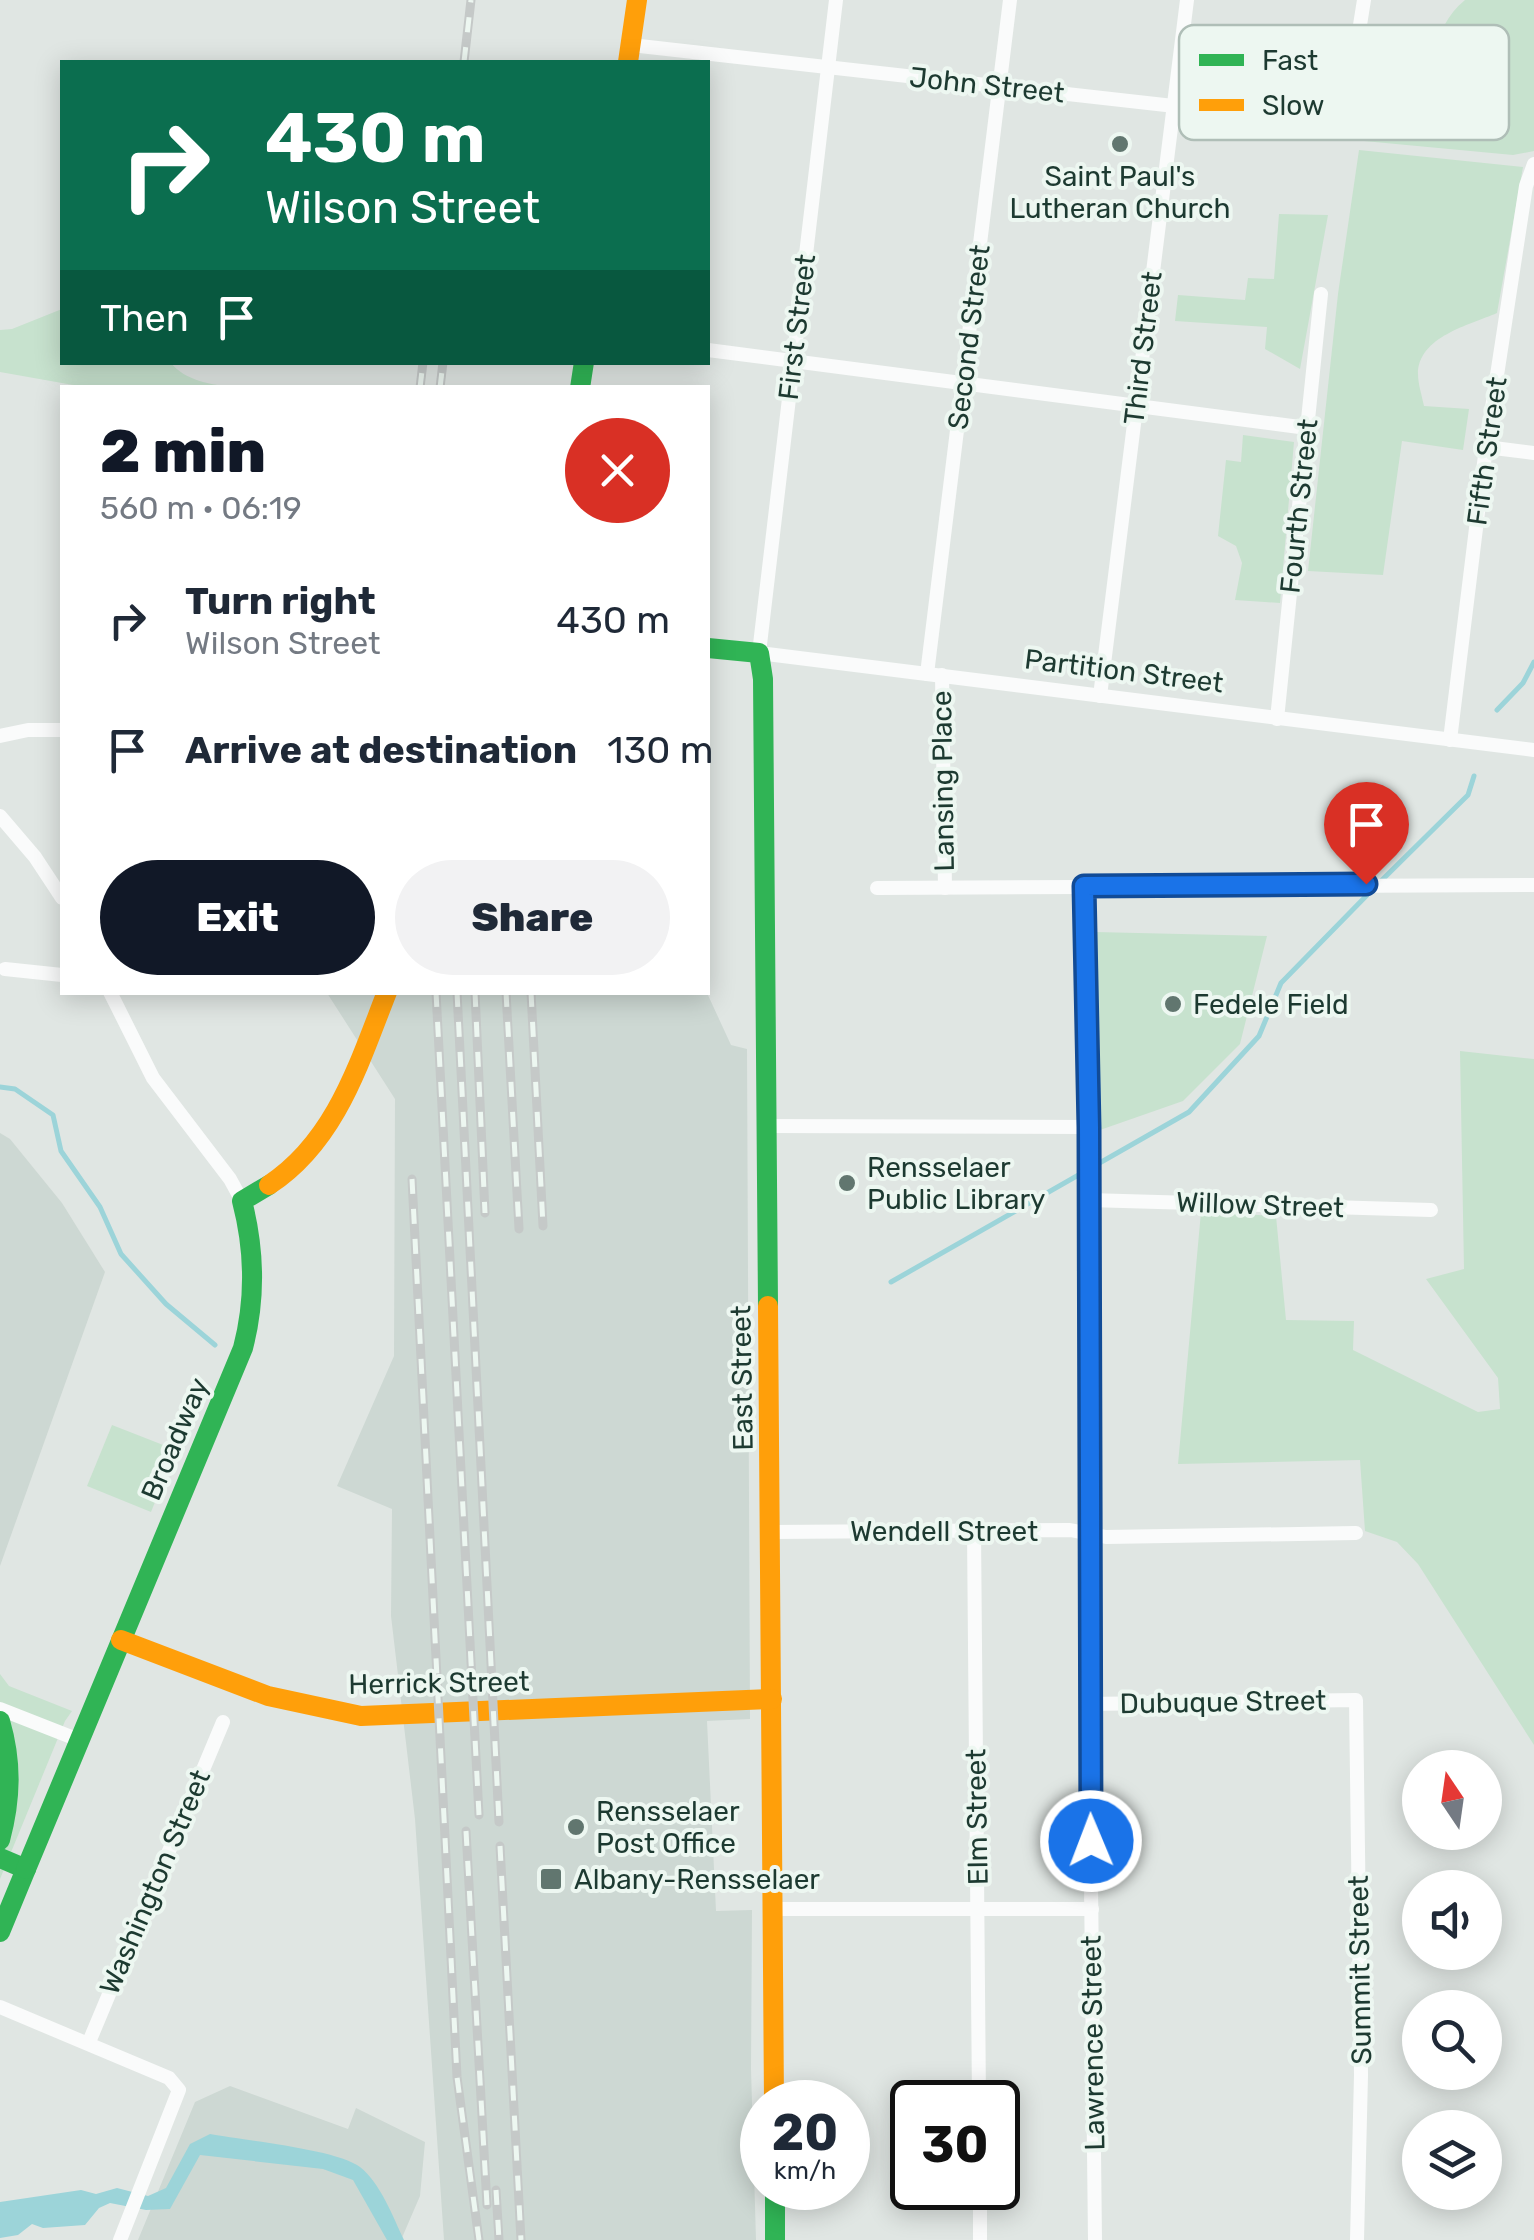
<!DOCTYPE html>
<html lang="en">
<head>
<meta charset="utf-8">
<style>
  :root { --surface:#fff; --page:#f2f2f3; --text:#1f2937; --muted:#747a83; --accent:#111827 }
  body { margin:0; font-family:Rubik,sans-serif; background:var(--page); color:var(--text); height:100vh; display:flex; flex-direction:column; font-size:38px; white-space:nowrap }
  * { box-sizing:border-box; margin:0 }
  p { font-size:32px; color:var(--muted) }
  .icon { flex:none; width:55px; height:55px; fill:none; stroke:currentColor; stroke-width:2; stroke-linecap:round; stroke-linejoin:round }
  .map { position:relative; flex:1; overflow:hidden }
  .sheet { position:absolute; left:60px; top:385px; width:650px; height:610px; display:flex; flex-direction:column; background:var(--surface); border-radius:0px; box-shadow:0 5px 25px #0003 }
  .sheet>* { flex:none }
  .guide { position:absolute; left:60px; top:60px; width:650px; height:305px; border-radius:0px; box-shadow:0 5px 25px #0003; background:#0b6e4f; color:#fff; overflow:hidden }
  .needle { width:65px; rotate:347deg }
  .controls { position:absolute; left:1402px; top:1750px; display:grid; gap:20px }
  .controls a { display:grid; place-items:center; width:100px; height:100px; border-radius:50%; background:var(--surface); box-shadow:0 5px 25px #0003; font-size:50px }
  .speed { position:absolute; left:740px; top:2080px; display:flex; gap:20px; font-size:50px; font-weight:700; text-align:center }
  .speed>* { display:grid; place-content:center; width:130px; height:130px; border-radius:50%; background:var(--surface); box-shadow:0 5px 25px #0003; line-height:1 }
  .speed small { font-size:25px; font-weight:400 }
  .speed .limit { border:5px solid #111; border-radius:15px; background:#fff; color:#111 }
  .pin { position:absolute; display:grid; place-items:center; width:85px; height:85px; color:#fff; margin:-102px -42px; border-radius:50% 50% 50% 0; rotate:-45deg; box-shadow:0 0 10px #0007 }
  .pin .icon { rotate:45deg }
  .me { position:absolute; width:110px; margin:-55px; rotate:359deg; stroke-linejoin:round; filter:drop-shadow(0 0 8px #0008) }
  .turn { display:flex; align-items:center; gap:35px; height:210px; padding:0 40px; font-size:45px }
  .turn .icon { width:130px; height:130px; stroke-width:2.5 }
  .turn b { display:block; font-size:70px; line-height:85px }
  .then { display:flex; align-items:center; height:95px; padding:0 40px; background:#0003; gap:20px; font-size:38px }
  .round { display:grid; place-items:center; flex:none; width:105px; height:105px; border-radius:52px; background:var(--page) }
  .head { display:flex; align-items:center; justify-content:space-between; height:170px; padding:0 40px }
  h1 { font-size:60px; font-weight:800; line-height:75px; color:var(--accent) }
  .primary-button { display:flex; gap:20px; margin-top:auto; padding:20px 40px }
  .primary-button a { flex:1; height:115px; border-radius:60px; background:var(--accent); color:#fff; font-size:40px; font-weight:800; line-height:115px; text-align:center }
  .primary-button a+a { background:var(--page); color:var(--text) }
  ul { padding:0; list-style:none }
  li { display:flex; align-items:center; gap:30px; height:130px; padding:0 40px }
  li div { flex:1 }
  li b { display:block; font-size:38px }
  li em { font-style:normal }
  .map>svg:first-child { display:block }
  .built { fill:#cdd8d3 }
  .green { fill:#c7e2ce }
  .water { fill:#9cd4d9 }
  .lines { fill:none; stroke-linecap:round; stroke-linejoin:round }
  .stream { stroke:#9cd4d9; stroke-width:5 }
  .street { stroke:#fafbfb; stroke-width:14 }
  .fast { stroke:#30b455; stroke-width:20 }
  .slow { stroke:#ff9f0a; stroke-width:20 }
  .rail-casing { stroke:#c5c9c8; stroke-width:9 }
  .rail { stroke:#edf7f1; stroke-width:5; stroke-dasharray:15; stroke-linecap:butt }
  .route-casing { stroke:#114b97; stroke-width:25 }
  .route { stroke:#1a73e8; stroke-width:18 }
  .poi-dot { fill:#61766f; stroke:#edf7f1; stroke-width:4 }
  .labels { text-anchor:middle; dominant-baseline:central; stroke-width:8; stroke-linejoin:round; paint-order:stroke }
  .street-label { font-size:28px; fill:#1d3a31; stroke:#edf7f1 }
  .poi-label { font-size:28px; fill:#1d3a31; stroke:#edf7f1; text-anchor:start }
  .key { fill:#edf7f1; stroke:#afbeb7; stroke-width:2.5 }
  .key-label { font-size:28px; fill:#1d3a31 }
</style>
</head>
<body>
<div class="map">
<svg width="1534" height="2240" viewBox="0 0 1534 2240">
  <rect width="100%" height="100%" fill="#e0e6e3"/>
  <!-- built -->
  <g class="built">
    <polygon points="327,993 707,993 731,1045 747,1049 750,1719 707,1721 716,1911 752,1910 751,2069 756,2240 444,2240 415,1819 391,1616 392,1509 337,1486 394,1356 395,1099"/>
    <polygon points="0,1133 10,1139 62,1203 105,1272 0,1566"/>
    <polygon points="230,2086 348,2129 356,2108 425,2142 420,2196 401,2240 138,2240 195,2102"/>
  </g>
  <!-- green -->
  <g class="green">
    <path d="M 1465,0 L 1534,0 L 1534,151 L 1513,155 L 1364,141 L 1365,127 L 1393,130 L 1425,121 C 1430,79 1430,28 1465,0 Z"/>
    <path d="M 1359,150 L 1523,167 L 1497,313 C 1469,325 1418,337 1418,374 C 1418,384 1422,396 1424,406 L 1469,409 L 1463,450 L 1402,441 L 1383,575 L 1308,571 L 1338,294 Z"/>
    <polygon points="1279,214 1328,215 1300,369 1265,349 1267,327 1175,321 1178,295 1245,300 1248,278 1274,279"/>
    <path d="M 62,309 L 62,362 L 171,363 C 184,380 212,385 232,387 L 90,388 L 0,372 L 0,330 L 12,329 Z"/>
    <polygon points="1243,435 1294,442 1280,603 1235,600 1242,563 1236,546 1218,536 1226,460 1241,462"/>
    <polygon points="1095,932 1267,936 1240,1044 1183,1101 1100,1130"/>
    <polygon points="1460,1051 1534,1059 1534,1745 1418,1564 1397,1542 1365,1531 1360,1460 1178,1464 1201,1212 1276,1216 1286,1320 1354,1321 1353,1350 1478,1412 1500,1409 1498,1378 1426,1279 1464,1269"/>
    <polygon points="112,1425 176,1450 151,1512 87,1486"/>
    <polygon points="0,1674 9,1686 72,1711 65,1721 0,1879"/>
  </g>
  <!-- water -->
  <path class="water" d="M 210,2134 C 242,2140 337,2149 360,2167 C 381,2184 393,2217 404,2240 L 387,2240 L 353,2180 L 323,2169 L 200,2155 L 170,2209 L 146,2210 L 110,2203 L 99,2208 L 85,2225 L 43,2228 L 32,2224 L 18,2235 L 0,2238 L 0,2202 L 81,2190 L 96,2194 L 117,2188 L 148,2196 L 166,2188 L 190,2144 Z"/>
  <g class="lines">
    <!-- stream -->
    <g class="stream">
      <polyline points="1497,710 1523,683 1534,662"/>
      <polyline points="1381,881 1468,795 1474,776"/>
      <polyline points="0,1087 15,1089 53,1115 61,1151 100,1207 121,1254 166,1304 215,1345"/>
      <polyline points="891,1282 1189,1112 1259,1036 1281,983 1373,889"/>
    </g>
    <!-- street -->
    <g class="street">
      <polyline points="836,0 759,653 1534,750"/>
      <polyline points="631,45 1344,125 1364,0"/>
      <polyline points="708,350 1307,428"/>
      <polyline points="1486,447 1534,453"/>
      <polyline points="927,674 1010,0"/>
      <polyline points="942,675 945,888"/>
      <polyline points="1100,696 1187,0"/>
      <polyline points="1277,719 1321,294"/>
      <polyline points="0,736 28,730 62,730"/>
      <polyline points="1450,740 1486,447 1526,186 1534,164"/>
      <polyline points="0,816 35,857 62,898"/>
      <polyline points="1083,887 1089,1127 1089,1704 1095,2240"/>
      <polyline points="877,888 1534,885"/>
      <polyline points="5,969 62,975"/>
      <polyline points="110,992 153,1078 230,1179 242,1201"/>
      <polyline points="768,1126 1089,1127"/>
      <polyline points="1088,1200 1431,1210"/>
      <polyline points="974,1531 979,2102"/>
      <polyline points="771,1532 1070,1530 1106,1537 1356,1533"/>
      <polyline points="1089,1704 1356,1700 1361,2075 1357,2240"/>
      <polyline points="0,1709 79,1740"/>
      <polyline points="773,1909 1092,1909"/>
      <polyline points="0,2007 169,2078 179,2090 120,2240"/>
      <polyline points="89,2042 223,1722"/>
      <polyline points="980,2188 980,2240"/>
    </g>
    <!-- fast -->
    <g class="fast">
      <polyline points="580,388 584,362"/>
      <polyline points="708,648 759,653 763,679 768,1306"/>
      <path d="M 0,1721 C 12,1762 11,1799 0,1840"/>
      <polyline points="0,1858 26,1869 0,1932"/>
      <path d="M 26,1869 L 243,1348 C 256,1298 255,1251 242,1201 L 269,1185"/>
      <polyline points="775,2188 775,2240"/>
    </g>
    <!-- slow -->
    <g class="slow">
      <polyline points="628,62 637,0"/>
      <path d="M 269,1185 C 336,1141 359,1063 387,992"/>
      <polyline points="768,1306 774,2102"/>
      <polyline points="121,1640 268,1696 361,1716 772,1699"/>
    </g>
    <!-- rail casing -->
    <g class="rail-casing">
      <g id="rail">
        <polyline points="464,62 471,0"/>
        <polyline points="420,388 423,362"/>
        <polyline points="440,388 443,362"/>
        <polyline points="436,992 479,1815"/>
        <polyline points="457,992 499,1822"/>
        <polyline points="475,992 485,1213"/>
        <polyline points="506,992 519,1229"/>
        <polyline points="531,992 543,1226"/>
        <polyline points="412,1179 457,2077 479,2240"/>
        <polyline points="466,1831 487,2205"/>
        <polyline points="500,1846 521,2240"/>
        <polyline points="496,2190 499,2240"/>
      </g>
    </g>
    <!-- rail -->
    <use href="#rail" class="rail"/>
  </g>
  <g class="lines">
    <!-- route casing -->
    <g class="route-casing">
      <polyline id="route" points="1091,1841 1089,1127 1084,886 1366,884"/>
    </g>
    <!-- route -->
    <use href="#route" class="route"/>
  </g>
  <!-- markers -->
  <g class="poi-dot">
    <circle cx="1120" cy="144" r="10"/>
    <circle cx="1173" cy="1004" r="10"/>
    <circle cx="847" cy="1183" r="10"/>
    <circle cx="576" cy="1827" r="10"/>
    <rect x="539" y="1867" width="24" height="24" rx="5"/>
  </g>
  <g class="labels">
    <!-- street labels -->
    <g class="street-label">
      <text transform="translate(987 85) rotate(6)">John Street</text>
      <text transform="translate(797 327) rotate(-83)">First Street</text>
      <text transform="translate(969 337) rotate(-83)">Second Street</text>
      <text transform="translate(1143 348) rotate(-83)">Third Street</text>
      <text transform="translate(1487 451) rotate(-82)">Fifth Street</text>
      <text transform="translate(1299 506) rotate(-84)">Fourth Street</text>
      <text transform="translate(1124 671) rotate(7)">Partition Street</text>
      <text transform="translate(943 781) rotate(-91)">Lansing Place</text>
      <text transform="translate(1260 1205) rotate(2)">Willow Street</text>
      <text transform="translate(742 1378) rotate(-91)">East Street</text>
      <text transform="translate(175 1439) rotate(-67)">Broadway</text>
      <text x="944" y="1531">Wendell Street</text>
      <text transform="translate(439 1683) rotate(-1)">Herrick Street</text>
      <text transform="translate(1223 1702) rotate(-1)">Dubuque Street</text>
      <text transform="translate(977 1817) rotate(-91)">Elm Street</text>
      <text transform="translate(155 1882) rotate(-67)">Washington Street</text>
      <text transform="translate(1360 1970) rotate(-91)">Summit Street</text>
      <text transform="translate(1093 2043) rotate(-91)">Lawrence Street</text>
    </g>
    <!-- poi labels -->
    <g class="poi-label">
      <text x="1120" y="176" text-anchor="middle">Saint Paul's<tspan x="1120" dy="32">Lutheran Church</tspan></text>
      <text x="1193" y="1004">Fedele Field</text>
      <text x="867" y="1167">Rensselaer<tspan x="867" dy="32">Public Library</tspan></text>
      <text x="596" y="1811">Rensselaer<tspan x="596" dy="32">Post Office</tspan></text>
      <text x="574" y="1879">Albany-Rensselaer</text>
    </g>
  </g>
  <!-- legend -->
  <rect x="1179" y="25" width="330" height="115" rx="15" class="key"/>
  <rect x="1199" y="54" width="45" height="12" fill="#30b455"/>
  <rect x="1199" y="99" width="45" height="12" fill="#ff9f0a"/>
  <g class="key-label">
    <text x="1262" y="70">Fast</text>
    <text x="1262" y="115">Slow</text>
  </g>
</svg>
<div class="controls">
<a><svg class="needle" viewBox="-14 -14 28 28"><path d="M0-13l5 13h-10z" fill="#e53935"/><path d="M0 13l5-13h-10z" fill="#747a83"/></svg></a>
<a><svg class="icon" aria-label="sound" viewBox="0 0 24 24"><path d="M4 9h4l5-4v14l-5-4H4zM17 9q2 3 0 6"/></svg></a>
<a><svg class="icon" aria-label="search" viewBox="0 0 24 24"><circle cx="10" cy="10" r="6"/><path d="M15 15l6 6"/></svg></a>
<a><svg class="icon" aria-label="layers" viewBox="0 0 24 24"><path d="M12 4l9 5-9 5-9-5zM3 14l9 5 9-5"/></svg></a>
</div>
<div class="speed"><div>20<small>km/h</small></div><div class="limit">30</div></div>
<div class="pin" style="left:1366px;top:884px;background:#d93025"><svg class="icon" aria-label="arrive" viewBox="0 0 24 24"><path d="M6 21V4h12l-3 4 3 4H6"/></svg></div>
<svg class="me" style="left:1091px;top:1841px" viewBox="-20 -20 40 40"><circle r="17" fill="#1a73e8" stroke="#fff" stroke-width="3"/><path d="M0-11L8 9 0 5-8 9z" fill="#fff"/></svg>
<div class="guide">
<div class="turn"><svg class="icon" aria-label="right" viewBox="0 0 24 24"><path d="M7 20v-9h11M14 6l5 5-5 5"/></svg><div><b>430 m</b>Wilson Street</div></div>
<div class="then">Then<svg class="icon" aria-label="arrive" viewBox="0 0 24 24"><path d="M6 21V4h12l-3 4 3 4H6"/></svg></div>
</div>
<section class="sheet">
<div class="head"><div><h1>2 min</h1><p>560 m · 06:19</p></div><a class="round" style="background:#d93025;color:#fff"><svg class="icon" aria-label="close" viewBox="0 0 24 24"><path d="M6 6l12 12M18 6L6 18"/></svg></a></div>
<ul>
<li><svg class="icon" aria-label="right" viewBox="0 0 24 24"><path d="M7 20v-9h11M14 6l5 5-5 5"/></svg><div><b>Turn right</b><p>Wilson Street</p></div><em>430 m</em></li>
<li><svg class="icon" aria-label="arrive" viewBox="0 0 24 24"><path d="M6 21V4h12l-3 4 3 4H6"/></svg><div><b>Arrive at destination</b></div><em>130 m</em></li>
</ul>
<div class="primary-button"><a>Exit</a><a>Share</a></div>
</section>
</div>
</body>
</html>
